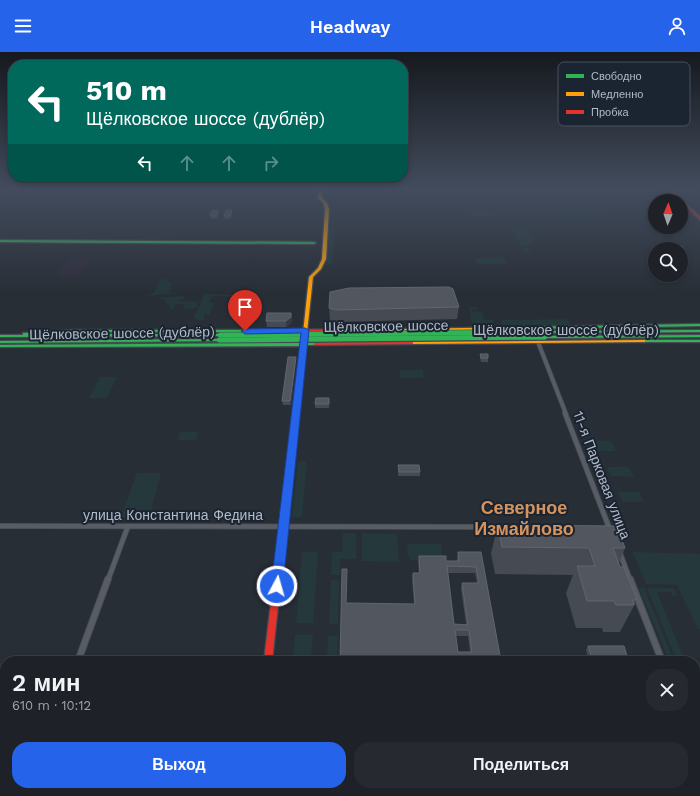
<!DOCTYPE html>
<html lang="ru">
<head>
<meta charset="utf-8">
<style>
  :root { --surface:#1e2228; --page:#262a30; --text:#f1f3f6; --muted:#a1a4a8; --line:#3c3f45; --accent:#2563eb }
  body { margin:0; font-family:"Work Sans",sans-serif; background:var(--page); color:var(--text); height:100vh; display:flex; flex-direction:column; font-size:15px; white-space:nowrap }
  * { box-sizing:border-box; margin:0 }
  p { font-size:13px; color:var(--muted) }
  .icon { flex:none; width:22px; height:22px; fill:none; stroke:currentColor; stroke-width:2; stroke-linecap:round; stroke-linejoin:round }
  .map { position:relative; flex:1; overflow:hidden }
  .sheet { position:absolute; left:0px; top:604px; width:700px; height:140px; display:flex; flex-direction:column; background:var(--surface); border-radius:16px 16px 0 0; box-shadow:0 2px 6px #0003,0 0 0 1px var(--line) }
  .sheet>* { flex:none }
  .guide { position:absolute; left:8px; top:8px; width:400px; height:122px; border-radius:16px; box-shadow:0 2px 6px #0003,0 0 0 1px var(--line); background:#00695c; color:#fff; overflow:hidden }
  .needle { width:26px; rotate:2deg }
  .buttons { position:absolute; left:648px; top:142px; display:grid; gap:8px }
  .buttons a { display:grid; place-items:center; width:40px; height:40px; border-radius:50%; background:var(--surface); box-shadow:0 2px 6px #0003,0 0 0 1px var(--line); font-size:20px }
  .pin { position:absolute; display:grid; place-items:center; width:34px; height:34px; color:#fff; margin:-41px -17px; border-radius:50% 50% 50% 0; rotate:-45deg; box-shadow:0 0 4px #0007 }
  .pin .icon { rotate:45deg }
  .me { position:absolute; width:44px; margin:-22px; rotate:6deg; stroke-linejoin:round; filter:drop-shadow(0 0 3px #0008) }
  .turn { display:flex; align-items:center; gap:14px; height:84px; padding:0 12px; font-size:18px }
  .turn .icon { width:52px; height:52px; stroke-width:2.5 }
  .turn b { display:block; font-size:28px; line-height:34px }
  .lanes { display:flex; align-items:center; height:38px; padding:0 12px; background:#0003; justify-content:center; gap:20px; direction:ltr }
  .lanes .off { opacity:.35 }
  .round { display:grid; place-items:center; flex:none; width:42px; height:42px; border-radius:16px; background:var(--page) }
  .head { display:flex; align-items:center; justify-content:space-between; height:68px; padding:0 12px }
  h1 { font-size:24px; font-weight:600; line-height:30px }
  .primary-button { display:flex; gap:8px; margin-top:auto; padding:8px 12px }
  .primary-button a { flex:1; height:46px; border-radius:16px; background:var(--accent); color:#fff; font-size:16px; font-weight:600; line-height:46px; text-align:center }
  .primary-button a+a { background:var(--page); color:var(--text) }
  header { display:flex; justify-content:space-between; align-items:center; height:52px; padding:0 12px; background:var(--accent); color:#fff; font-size:18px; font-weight:600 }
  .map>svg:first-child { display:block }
  .medical { fill:#2f2e3c }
  .green { fill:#25383c }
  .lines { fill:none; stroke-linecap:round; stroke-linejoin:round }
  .street-far2-casing { stroke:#464a53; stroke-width:5 }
  .street-far1-casing { stroke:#464a53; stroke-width:6 }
  .street-casing { stroke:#464a53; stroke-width:8 }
  .fast-casing { stroke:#464a53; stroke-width:2.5 }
  .slow-casing { stroke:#464a53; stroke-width:2.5 }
  .jam-casing { stroke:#464a53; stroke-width:2.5 }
  .street-far2 { stroke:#585c64; stroke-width:3.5 }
  .street-far1 { stroke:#585c64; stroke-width:4.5 }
  .street { stroke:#585c64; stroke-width:6 }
  .fast { fill:#30b455; fill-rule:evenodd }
  .slow { fill:#ff9f0a; fill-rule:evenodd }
  .jam { fill:#e5322d; fill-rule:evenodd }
  .fast-bridge-casing { stroke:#464a53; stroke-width:6; stroke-linecap:butt }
  .fast-bridge { stroke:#30b455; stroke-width:5 }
  .wall { fill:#454a53; fill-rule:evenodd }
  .shaded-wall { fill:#353a42 }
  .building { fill:#51565f; stroke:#606670; fill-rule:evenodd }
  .route { fill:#2563eb; stroke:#184099 }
  .labels { text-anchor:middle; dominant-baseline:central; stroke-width:4; stroke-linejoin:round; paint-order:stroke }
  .street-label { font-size:14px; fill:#b2bac8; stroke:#1b2431 }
  .district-label { font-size:18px; font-weight:bold; fill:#d5945f; stroke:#1b2431 }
  .key { fill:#1b2431; stroke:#48515e; stroke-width:1 }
  .key-label { font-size:11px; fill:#b2bac8 }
</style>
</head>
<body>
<header><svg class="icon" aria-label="menu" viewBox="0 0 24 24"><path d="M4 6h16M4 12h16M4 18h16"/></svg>Headway<svg class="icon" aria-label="person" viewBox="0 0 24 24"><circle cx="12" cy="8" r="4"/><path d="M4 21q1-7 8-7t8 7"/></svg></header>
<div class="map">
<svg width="700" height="744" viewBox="0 0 700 744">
  <rect width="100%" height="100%" fill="#282e36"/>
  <!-- medical -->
  <polygon class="medical" points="70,206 92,207 78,225 56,224"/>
  <!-- green -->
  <g class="green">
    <polygon points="595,156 606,163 472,164 469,157"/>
    <polygon points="330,174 335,175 332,213 325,212 327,176"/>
    <polygon points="512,175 526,175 534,189 531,189 532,193 523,194 525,197 535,197 525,201"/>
    <polygon points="504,205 507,212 477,212 475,206"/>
    <polygon points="161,226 174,233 172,233 169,240 171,241 171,242 143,244 154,241"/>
    <polygon points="204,242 238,243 237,244 212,244 209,250 214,251 212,256 207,257 212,257 210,263 205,262 204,268 198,268 193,265 199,255"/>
    <polygon points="182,244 184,245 183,248 177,248 177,249 198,250 196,256 183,257 185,252 176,252 173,257 170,256 171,253 167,253 165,248 156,246"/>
    <polygon points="469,255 478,255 478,257 472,257 472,259 482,260 484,268 492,268 494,273 472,273"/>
    <polygon points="568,267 570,273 502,273 501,268"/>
    <polygon points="400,318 423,318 424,326 400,326"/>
    <polygon points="100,325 117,325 107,346 89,346"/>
    <polygon points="180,380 198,380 196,388 178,388"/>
    <polygon points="591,389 611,389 616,399 595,399"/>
    <polygon points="298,409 307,409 302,465 292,465"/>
    <polygon points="607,415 629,415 634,425 611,424"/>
    <polygon points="137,421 161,421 149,465 121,465"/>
    <polygon points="618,440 639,440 644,450 623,450"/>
    <polygon points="343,481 356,481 356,507 340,507 340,523 331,523 332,500 342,500"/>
    <polygon points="362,481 397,482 399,510 362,509"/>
    <polygon points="407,492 441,492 443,508 411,508 408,504"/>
    <polygon points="302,500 318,500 313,571 296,571"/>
    <polygon points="633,500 700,502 700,577 698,577 677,533 646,532"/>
    <polygon points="331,528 339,528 338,572 329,572"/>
    <polygon points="639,536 644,536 674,609 669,609"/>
    <polygon points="647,536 674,536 677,544 673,544 671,540 657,540 685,609 677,609"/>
    <polygon points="295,583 313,583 311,609 293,609"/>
    <polygon points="328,584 338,584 337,609 327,609"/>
  </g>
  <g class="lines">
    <!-- street-far2 casing -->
    <g class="street-far2-casing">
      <polyline id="street-far2" points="538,290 566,362"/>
    </g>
    <!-- street-far1 casing -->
    <g class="street-far1-casing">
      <g id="street-far1">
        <polyline points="565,361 610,478"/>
        <polyline points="0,474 503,475"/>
        <polyline points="620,501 630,528"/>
        <polyline points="108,528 128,474"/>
      </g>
    </g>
    <!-- street casing -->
    <g class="street-casing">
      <g id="street">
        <polyline points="630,527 662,609"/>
        <polyline points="78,609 108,527"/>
        <polyline points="695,694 700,707"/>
        <polyline points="28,744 30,739"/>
      </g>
    </g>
    <!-- fast casing -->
    <g class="fast-casing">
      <g id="fast">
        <polygon points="0,188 314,190 316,191 314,192 0,190"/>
        <polygon points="700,272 700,274 523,277 521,276 523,275"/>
        <polygon points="73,278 266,278 268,279 266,280 73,280 40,282 222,282 222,284 220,284 0,285 0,283 23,283 23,281 25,281"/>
        <polygon points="700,278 700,280 543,281 541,280 543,279"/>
        <polygon points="700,283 700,285 545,286 543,285 545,284"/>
        <polygon points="219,287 221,288 221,289 0,291 0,289"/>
        <polygon points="302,288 306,288 306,291 315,291 317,292 315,293 306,293 291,434 290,436 286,436 285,434 301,294 0,295 0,293 301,291"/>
        <rect x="641" y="288" width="59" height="2"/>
      </g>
    </g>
    <!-- slow casing -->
    <g class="slow-casing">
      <g id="slow">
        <polygon points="318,137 322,137 322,146 327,151 329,157 326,207 321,217 313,225 307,281 305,282 303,281 309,225 318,216 322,207 325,157 323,151 318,146"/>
        <polygon points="523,275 525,275 525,277 399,279 397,278 399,277"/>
        <polygon points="643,288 645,288 645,290 411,292 409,291 411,290"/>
        <polygon points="249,739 259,739 258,744 248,744"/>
      </g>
    </g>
    <!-- jam casing -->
    <g class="jam-casing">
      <g id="jam">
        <polygon points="668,137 672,137 700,165 700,168"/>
        <polygon points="399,277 401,277 401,279 266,280 264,279 266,278"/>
        <polygon points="411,290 413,290 413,292 315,293 313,292 315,291"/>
        <polygon points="286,432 290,432 291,434 272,609 264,609 285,434"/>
      </g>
    </g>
    <!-- street-far2 -->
    <use href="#street-far2" class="street-far2"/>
    <!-- street-far1 -->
    <use href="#street-far1" class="street-far1"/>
    <!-- street -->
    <use href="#street" class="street"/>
    <!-- fast -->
    <use href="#fast" class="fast"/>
    <!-- slow -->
    <use href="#slow" class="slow"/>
    <!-- jam -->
    <use href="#jam" class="jam"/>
    <!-- fast-bridge casing -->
    <g class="fast-bridge-casing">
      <g id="fast-bridge">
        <polyline points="220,283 543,280"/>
        <polyline points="219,288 545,285"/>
      </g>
    </g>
    <!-- fast-bridge -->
    <use href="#fast-bridge" class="fast-bridge"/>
  </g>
  <!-- wall -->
  <g class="wall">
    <polygon points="218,158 219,162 217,167 211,167 210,164"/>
    <polygon points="232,158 232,162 231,167 225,167 224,164"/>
    <polygon points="673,193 682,194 685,200 683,203 681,203 681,197 672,197"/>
    <polygon points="459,255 457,267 336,270 330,268 329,256"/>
    <polygon points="291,261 292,267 291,271 286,275 267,275 266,269"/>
    <polygon points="480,302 488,306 488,310 481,310 480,306"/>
    <polygon points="296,305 296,309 291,353 283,353 282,349"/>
    <polygon points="329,350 329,356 315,356 315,352"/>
    <polygon points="398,413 420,420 420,424 398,424"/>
    <polygon points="498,473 625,496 619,511 637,548 620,580 603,580 602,576 576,576 566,541 573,523 495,522 491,501"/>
    <path d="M 458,500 L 481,500 L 501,609 L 340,609 L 414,552 L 412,527 L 413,521 L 419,521 L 418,510 L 419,504 L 446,509 L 457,509 L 457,506 ZM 448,521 L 475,521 L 477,531 L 462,531 L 461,537 L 466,572 L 454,572 ZM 456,584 L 468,584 L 470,600 L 458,600 Z"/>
    <polygon points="588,594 628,607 627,609 589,609 586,598"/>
  </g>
  <!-- shaded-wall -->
  <g class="shaded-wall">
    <polygon points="218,158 219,162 217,167 217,164"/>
    <polygon points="232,158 232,162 231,167 230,164"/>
    <polygon points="291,261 292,267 291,271 286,275 286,269"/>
    <polygon points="296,305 296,309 291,353 290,349"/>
  </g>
  <!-- building -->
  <g class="building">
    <polygon points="218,158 217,164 210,164 212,159"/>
    <polygon points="226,158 232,158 230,164 224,164"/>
    <polygon points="673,193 682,194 685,200 681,199 681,197 675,197"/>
    <polygon points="449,235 453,237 459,255 336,258 329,256 330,240 349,236"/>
    <polygon points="267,261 291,261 291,265 286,269 266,269"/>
    <polygon points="480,302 488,302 488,306 481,306"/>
    <polygon points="288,305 296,305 290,349 282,349"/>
    <polygon points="316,346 329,346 329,352 315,352"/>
    <polygon points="398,413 419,413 420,420 399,420"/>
    <polygon points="498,473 617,474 625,496 613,496 620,515 624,515 637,548 633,548 634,553 616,553 614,549 587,549 577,514 595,514 589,496 502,495"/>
    <path d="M 458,500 L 481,500 L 501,609 L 474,609 L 473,607 L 459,606 L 459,609 L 340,609 L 342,517 L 347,517 L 346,551 L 415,552 L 413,521 L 420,521 L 419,504 L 446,504 L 446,509 L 459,509 ZM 447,514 L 476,515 L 479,531 L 462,531 L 468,573 L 454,572 ZM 455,578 L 469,578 L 472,600 L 458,600 Z"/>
    <polygon points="588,594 624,594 628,607 592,606"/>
    <polygon points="298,739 459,739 460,744 297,744"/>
  </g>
  <!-- sky -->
  <linearGradient id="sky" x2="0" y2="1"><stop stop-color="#16191e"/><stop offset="0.57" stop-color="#424c5d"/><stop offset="1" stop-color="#424c5d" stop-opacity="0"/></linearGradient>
  <rect width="700" height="241" fill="url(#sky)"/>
  <!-- route -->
  <polygon class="route" points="305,276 309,278 283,534 281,537 277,539 273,537 271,534 301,281 245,282 241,279 245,277"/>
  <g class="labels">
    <!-- street labels -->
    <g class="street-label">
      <text transform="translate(386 274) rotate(-1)">Щёлковское шоссе</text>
      <text x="566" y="278">Щёлковское шоссе (дублёр)</text>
      <text transform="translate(122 281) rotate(-1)">Щёлковское шоссе (дублёр)</text>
      <text transform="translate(602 423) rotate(69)">11-я Парковая улица</text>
      <text x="173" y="463">улица Константина Федина</text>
    </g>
    <!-- district labels -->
    <g class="district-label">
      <text x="524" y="455">Северное<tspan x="524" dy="21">Измайлово</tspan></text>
    </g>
  </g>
  <!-- legend -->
  <rect x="558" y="10" width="132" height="64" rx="6" class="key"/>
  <rect x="566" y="22" width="18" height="4" fill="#30b455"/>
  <rect x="566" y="40" width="18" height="4" fill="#ff9f0a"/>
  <rect x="566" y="58" width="18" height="4" fill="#e5322d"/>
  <g class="key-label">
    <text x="591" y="28">Свободно</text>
    <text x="591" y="46">Медленно</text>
    <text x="591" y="64">Пробка</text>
  </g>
</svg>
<div class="buttons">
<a><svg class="needle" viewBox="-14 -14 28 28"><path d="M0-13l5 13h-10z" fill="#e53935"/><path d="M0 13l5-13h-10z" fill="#a1a4a8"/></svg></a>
<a><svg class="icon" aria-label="search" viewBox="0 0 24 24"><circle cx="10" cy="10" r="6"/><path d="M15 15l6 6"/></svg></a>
</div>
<div class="pin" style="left:245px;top:279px;background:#d93025"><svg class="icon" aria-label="arrive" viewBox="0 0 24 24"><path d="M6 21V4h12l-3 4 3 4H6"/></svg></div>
<svg class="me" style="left:277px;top:534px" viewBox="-20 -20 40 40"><circle r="17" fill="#2563eb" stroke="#fff" stroke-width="3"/><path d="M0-11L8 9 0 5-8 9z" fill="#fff"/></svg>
<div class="guide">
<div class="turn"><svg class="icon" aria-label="left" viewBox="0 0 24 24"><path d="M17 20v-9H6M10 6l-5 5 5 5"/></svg><div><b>510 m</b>Щёлковское шоссе (дублёр)</div></div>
<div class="lanes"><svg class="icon" aria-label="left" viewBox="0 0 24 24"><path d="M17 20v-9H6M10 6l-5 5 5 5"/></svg><svg class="icon off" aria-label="ahead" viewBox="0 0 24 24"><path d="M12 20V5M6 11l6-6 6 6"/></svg><svg class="icon off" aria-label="ahead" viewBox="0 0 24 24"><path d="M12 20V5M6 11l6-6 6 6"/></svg><svg class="icon off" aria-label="right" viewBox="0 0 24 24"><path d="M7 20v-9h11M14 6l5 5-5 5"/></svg></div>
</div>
<section class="sheet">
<div class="head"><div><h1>2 мин</h1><p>610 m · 10:12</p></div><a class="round"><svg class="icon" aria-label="close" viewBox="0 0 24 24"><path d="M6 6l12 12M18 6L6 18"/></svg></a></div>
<div class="primary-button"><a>Выход</a><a>Поделиться</a></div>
</section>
</div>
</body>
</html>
